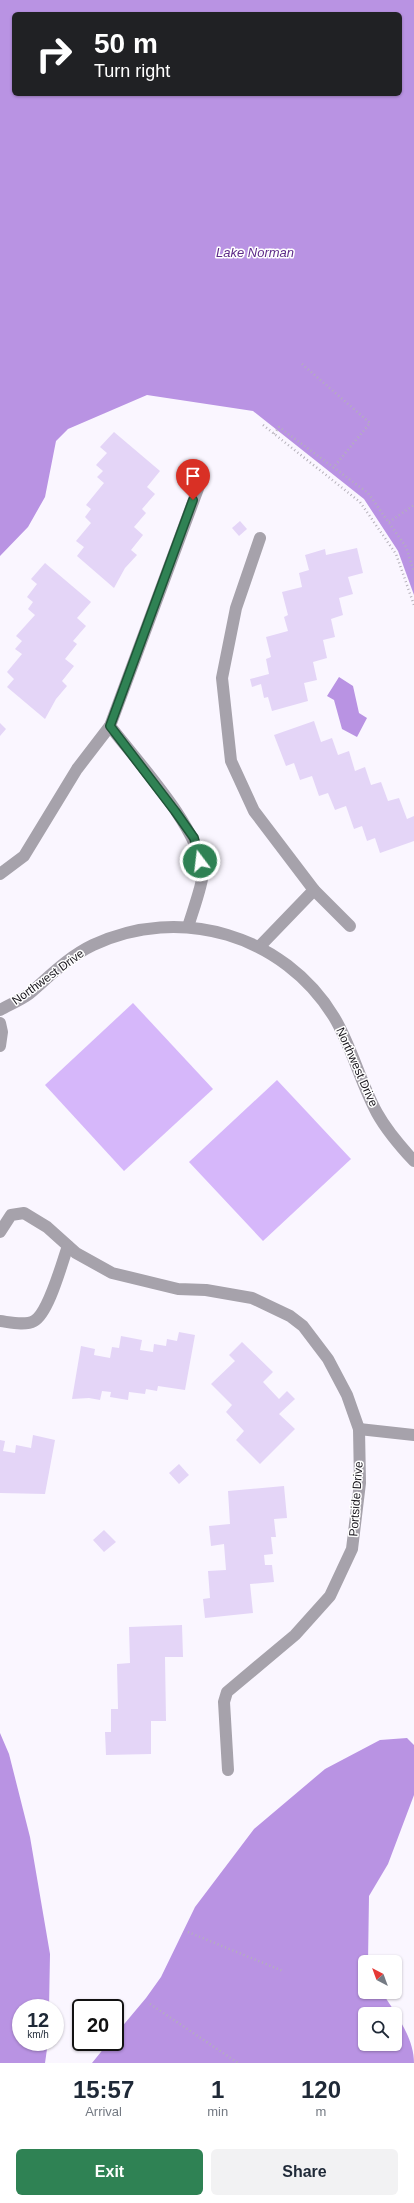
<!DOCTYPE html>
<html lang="en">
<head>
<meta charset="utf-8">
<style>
  :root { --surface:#fff; --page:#f2f2f3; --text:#1f2937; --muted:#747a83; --accent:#2f8254 }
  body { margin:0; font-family:Helvetica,sans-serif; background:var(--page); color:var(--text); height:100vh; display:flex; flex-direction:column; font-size:15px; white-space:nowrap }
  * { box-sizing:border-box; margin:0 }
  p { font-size:13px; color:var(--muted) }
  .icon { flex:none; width:22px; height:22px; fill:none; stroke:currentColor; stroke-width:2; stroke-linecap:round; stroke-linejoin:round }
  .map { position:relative; height:2063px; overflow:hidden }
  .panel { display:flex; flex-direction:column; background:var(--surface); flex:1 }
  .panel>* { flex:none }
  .banner { position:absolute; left:12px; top:12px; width:390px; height:84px; border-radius:6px; box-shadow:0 1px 3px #0004; background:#202124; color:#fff; overflow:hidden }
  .needle { width:26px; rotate:319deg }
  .controls { position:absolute; left:358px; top:1955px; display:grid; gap:8px }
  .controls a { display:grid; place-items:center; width:44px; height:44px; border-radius:6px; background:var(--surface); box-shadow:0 1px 3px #0004; font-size:20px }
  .speed { position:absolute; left:12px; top:1999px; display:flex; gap:8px; font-size:20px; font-weight:700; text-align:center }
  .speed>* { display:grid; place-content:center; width:52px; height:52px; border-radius:50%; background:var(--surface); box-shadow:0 1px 3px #0004; line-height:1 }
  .speed small { font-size:10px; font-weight:400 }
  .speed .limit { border:2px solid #111; border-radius:6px; background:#fff; color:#111 }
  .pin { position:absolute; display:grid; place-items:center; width:34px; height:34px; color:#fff; margin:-41px -17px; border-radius:50% 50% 50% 0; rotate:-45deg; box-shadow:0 0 4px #0007 }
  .pin .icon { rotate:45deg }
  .me { position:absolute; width:44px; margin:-22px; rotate:345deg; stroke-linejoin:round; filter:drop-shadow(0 0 3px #0008) }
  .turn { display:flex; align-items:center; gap:14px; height:84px; padding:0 16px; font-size:18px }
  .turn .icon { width:52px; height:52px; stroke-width:2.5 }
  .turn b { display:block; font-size:28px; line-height:34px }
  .eta { display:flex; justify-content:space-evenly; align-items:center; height:68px; text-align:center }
  .eta b { font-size:24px; font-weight:800; line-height:28px }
  .cta { display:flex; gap:8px; margin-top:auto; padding:8px 16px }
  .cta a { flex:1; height:46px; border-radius:6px; background:var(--accent); color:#fff; font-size:16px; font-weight:800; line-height:46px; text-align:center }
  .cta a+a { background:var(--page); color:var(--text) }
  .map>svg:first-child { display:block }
  .green { fill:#d6b7fa }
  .water { fill:#b993e3; fill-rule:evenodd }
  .building { fill:#e4d5f7 }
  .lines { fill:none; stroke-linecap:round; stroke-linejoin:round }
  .path { stroke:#b4b0b9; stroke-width:2.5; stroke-dasharray:1 3; stroke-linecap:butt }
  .minor { stroke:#a6a2ab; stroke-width:12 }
  .route-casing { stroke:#1f5437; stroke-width:10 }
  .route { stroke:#2f8254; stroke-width:7 }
  .labels { text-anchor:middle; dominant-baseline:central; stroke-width:3; stroke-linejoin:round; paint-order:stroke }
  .street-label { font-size:12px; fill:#1a171e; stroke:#fff }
  .water-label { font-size:13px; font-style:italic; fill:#5e2b89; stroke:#fff }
</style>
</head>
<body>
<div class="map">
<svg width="414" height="2063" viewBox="0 0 414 2063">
  <rect width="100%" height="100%" fill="#faf6ff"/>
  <!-- green -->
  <g class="green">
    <polygon points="133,1003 213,1089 124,1171 45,1085"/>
    <polygon points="277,1080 351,1159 263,1241 189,1162"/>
  </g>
  <!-- water -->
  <g class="water">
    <path d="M 0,0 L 414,0 L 414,595 L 398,551 L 364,499 L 253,411 L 147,395 L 68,429 L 56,441 L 45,497 L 28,527 L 0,556 ZM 14,14 L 400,14 L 400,94 L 14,94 Z"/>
    <polygon points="339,677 353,686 359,713 367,718 357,737 342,729 334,700 327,696"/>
    <polygon points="0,1733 9,1754 30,1837 50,1954 49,2008 21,2008 21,2042 48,2042 45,2063 0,2063"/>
    <path d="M 407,1738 L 414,1745 L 414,1795 L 388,1864 L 369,1896 L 368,1962 L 365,1962 L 365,1992 L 382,1992 C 395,2013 414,2037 414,2063 L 92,2063 L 109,2042 L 115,2042 L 115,2035 L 146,1998 L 161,1977 L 195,1907 L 254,1829 L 325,1769 L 380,1740 ZM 365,2014 L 395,2014 L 395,2044 L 365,2044 Z"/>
  </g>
  <!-- building -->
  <g class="building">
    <polygon points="114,432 160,471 147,487 155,494 142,509 146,513 134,527 143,535 131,550 137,555 125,568 114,588 77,556 84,547 76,541 91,523 85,517 91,509 86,505 104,483 97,477 103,471 96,465 107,453 100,447"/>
    <polygon points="240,521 247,529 239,536 232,528"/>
    <polygon points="357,548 363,573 348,577 353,594 339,598 343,615 331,619 335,637 323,640 327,658 313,662 317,680 304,683 308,701 272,711 268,697 264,698 261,684 252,687 250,679 269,674 266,659 271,657 266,637 288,631 284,617 288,615 282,592 302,587 299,573 309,570 305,555 325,549 326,555"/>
    <polygon points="45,563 91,602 77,618 86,626 73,641 77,644 65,659 74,666 62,681 67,686 56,699 45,719 7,687 14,679 7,672 22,654 15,649 22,641 16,636 35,615 28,609 33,602 27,597 37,584 31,579"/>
    <polygon points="314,721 321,742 332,738 338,755 349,751 355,771 365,767 371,785 381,782 388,801 399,798 407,819 414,816 414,841 380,853 375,838 367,841 362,826 354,829 346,806 335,810 328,793 319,796 312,776 300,780 294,763 286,766 274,735"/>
    <polygon points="0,723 6,729 0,736"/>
    <polygon points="179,1332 195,1335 185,1390 158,1386 157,1391 146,1389 145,1394 129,1392 128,1400 110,1397 111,1392 102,1391 100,1400 89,1398 72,1399 81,1346 95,1349 94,1355 110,1358 112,1347 119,1348 121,1336 142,1340 140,1350 153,1352 154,1344 166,1346 167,1339 177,1341"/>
    <polygon points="242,1342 273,1372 263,1382 279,1399 287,1391 295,1399 279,1414 295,1429 260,1464 236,1440 244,1431 226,1412 232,1405 211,1384 235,1361 229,1355"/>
    <polygon points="33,1435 55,1440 45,1494 0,1493 0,1440 5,1441 3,1451 15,1453 16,1445 31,1448"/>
    <polygon points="179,1464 189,1475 179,1484 169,1473"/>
    <polygon points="284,1486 287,1518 274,1519 276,1537 271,1537 273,1554 264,1555 265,1565 272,1565 274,1582 250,1584 253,1613 205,1618 203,1599 210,1598 208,1571 226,1570 224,1544 211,1546 209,1526 230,1524 228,1491"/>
    <polygon points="104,1530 116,1542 104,1552 93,1540"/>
    <polygon points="182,1625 183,1657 165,1657 166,1721 151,1721 151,1754 106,1755 105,1732 111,1732 111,1709 118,1709 117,1664 130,1663 129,1627"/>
  </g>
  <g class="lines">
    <!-- path -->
    <g class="path">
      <polyline points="302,364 370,423 333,468"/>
      <polyline points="263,425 360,502 396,554 414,605"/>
      <polyline points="274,434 279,427 368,493 406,547 414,572"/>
      <polyline points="389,522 414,505"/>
      <polyline points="188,1932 283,1971"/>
      <polyline points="150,2004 238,2063"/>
    </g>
    <!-- minor -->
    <g class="minor">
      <polyline points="260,538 236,608 222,678 231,761 254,811 314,890"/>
      <polyline points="0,874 24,856 77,769 110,726"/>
      <path d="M 188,927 C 191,916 204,881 203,871 C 197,825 139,764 110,726 L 199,486"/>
      <polyline points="260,946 314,890 350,926"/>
      <path d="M 0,1010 C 9,1005 21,1000 29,994 C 50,976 68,957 93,945 C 180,904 284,935 334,1017 C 352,1047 360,1082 377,1113 C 387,1131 400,1146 414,1161"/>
      <polyline points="0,1023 2,1032 0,1046"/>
      <polyline points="0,1232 11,1215 24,1213 47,1227 76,1253 112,1273 178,1289 206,1290 252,1298 290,1316 303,1326 328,1359 347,1395 359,1429 360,1483 352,1549 330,1596 295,1635 227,1692 224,1702 228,1770"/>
      <path d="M 0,1321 C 9,1322 25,1326 34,1321 C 49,1313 62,1262 68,1246"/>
      <polyline points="359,1429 414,1435"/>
    </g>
  </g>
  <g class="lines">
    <!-- route casing -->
    <g class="route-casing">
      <polyline id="route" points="193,500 110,726 175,811 194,838 200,861"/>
    </g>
    <!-- route -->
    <use href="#route" class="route"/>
  </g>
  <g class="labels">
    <!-- street labels -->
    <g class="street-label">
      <text transform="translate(48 977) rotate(-36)">Northwest Drive</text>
      <text transform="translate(357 1067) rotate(66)">Northwest Drive</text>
      <text transform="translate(356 1499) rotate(-86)">Portside Drive</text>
    </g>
    <!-- water labels -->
    <g class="water-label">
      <text x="255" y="252">Lake Norman</text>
    </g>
  </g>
</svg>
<div class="controls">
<a><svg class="needle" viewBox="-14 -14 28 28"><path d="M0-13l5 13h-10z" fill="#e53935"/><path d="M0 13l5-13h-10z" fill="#747a83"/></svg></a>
<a><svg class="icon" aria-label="search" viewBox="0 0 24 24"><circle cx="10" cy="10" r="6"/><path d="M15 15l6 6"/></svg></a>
</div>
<div class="speed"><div>12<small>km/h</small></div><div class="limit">20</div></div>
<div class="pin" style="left:193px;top:500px;background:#d93025"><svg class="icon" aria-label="arrive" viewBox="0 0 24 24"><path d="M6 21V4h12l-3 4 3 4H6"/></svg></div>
<svg class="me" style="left:200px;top:861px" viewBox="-20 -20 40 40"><circle r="17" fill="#2f8254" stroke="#fff" stroke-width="3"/><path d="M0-11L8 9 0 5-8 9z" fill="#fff"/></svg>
<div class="banner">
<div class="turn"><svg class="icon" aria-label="right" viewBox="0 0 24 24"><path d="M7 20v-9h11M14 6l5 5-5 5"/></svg><div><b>50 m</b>Turn right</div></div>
</div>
</div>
<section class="panel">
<div class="eta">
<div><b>15:57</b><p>Arrival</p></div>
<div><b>1</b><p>min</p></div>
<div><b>120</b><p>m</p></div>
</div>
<div class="cta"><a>Exit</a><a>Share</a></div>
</section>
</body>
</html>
